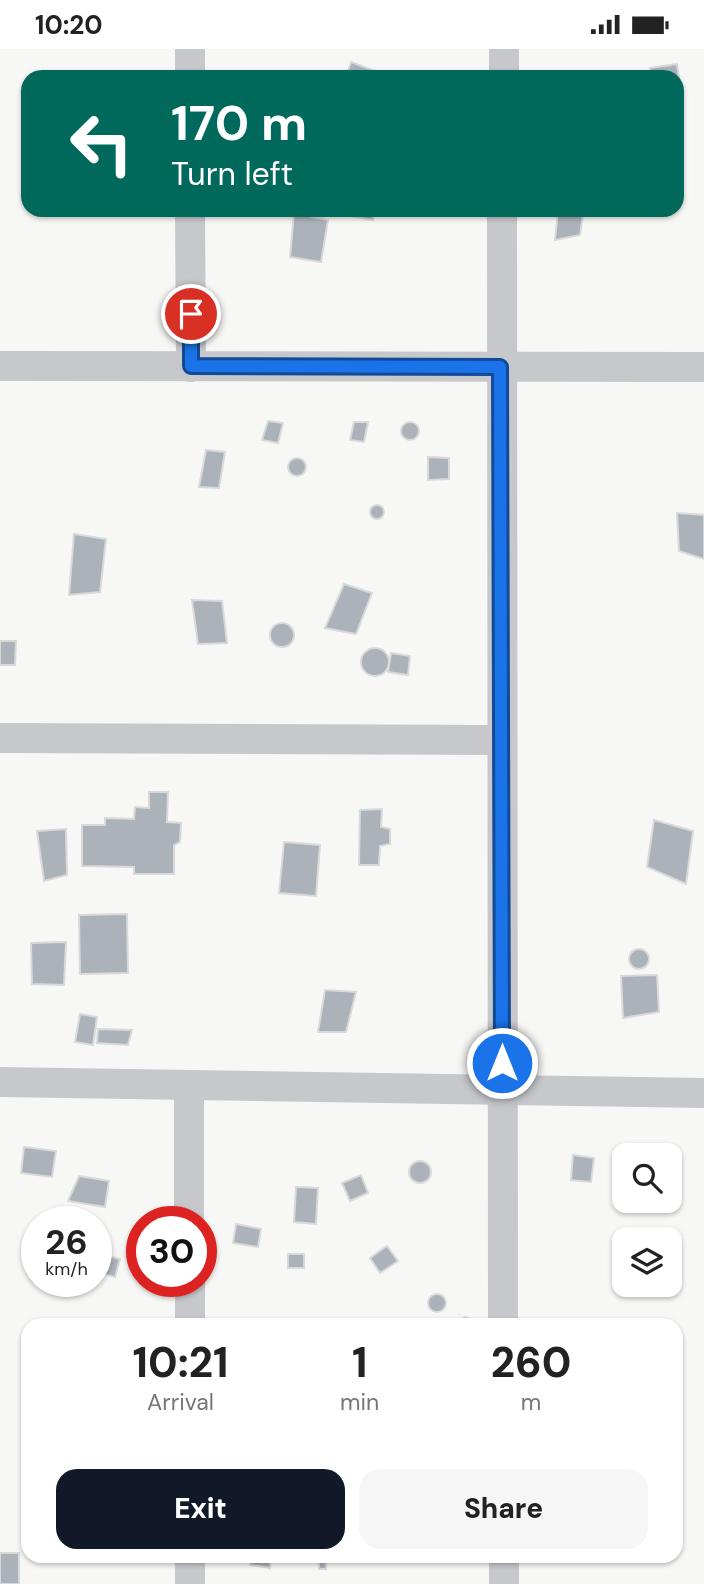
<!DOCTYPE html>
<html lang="en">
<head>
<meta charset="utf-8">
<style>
  :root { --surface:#fff; --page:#f6f6f6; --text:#222; --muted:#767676; --accent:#111827 }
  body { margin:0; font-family:"DM Sans",sans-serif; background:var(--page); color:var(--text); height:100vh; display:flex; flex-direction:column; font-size:26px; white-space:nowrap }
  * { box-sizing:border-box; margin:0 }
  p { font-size:23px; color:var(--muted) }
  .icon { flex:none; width:38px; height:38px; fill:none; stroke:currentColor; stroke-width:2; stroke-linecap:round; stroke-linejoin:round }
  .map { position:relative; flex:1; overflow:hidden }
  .side { position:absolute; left:21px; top:1269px; width:662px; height:245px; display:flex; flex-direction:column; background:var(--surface); border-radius:21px; box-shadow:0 2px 5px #0004 }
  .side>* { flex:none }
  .top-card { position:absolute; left:21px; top:21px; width:663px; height:147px; border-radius:21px; box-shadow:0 2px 5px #0004; background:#00695c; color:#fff; overflow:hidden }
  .fabs { position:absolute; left:612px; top:1094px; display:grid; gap:14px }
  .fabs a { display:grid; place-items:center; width:70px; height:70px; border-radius:14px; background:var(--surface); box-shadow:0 2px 5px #0004; font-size:35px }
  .speed { position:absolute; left:21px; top:1157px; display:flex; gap:14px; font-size:35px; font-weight:700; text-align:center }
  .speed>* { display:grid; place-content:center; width:91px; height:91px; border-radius:50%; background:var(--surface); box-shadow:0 2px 5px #0004; line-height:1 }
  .speed small { font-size:18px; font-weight:400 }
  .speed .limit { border:10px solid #d22; background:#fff; color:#111 }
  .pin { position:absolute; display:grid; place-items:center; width:60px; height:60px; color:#fff; margin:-30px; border:4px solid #fff; border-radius:50%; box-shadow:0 2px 7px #0007 }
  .me { position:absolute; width:77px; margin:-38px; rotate:0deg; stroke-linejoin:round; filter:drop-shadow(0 0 5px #0008) }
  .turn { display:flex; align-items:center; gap:24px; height:147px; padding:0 35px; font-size:32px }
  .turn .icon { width:91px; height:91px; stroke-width:2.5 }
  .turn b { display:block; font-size:49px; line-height:60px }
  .eta { display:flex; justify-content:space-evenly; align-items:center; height:119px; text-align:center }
  .eta b { font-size:42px; font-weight:800; line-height:49px }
  .button { display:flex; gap:14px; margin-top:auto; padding:14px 35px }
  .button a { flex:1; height:80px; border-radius:21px; background:var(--accent); color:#fff; font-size:28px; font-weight:800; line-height:80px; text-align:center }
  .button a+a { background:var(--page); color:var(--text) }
  .status { display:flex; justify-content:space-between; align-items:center; height:49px; padding:0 35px; background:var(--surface); direction:ltr }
  .status svg { height:19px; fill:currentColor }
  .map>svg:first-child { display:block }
  .building { fill:#acb2b9; stroke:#d9d9d7; stroke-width:2 }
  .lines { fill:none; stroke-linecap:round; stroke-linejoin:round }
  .minor { stroke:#c6c8cc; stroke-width:30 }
  .route-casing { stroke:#114b97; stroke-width:18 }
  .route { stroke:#1a73e8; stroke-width:12 }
</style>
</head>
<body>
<div class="status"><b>10:20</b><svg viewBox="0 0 49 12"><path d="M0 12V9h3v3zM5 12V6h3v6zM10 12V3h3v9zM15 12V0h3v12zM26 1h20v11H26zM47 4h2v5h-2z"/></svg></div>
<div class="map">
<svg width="704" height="1535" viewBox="0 0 704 1535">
  <rect width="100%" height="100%" fill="#f7f8f5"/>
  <!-- building -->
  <g class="building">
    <polygon points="351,13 375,22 372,28 346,28"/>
    <polygon points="677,15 680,35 677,35 677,28 651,28 650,19"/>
    <polygon points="677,120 680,120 677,158"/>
    <polygon points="341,161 375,161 373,171 340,165"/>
    <polygon points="558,163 583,166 580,186 555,191"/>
    <polygon points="294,164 328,171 321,213 290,208"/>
    <polygon points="268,372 283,374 278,394 262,391"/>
    <polygon points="354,373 368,373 364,393 350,391"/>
    <circle cx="410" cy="382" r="9"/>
    <polygon points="206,401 225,403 219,439 199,438"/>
    <polygon points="428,408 449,409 449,430 428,431"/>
    <circle cx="297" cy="418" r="9"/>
    <circle cx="377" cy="463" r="7"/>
    <polygon points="677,464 704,466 704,510 679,502"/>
    <polygon points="74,485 106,490 100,543 69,546"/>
    <polygon points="344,535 372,544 356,585 325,579"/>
    <polygon points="192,551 222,552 227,594 198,595"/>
    <circle cx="282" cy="586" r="12"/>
    <polygon points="0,592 16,592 15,616 0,616"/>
    <circle cx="375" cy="613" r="14"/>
    <polygon points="391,604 410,607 408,626 388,623"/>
    <polygon points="149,743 168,743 167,773 181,774 180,793 174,796 174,825 134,825 134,818 82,817 82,776 105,776 105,769 134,770 135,758 149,759"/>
    <polygon points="382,760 381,778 390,780 390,795 380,797 379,816 359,816 360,761"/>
    <polygon points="654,771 693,782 686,835 647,818"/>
    <polygon points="66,780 67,826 44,832 37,782"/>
    <polygon points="284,793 320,796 316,847 279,844"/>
    <polygon points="127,865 128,924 80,925 79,866"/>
    <polygon points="66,893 64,936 32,935 31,894"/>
    <circle cx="639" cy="910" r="10"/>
    <polygon points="657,926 659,963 623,969 621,927"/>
    <polygon points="325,941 356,943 346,983 318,983"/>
    <polygon points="80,965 97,968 93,996 75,993"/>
    <polygon points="98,980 132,981 128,996 97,994"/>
    <polygon points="24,1098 56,1102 52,1128 21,1124"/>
    <polygon points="573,1106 594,1109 591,1133 571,1131"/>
    <circle cx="420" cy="1123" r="11"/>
    <polygon points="361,1126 368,1144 350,1152 342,1134"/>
    <polygon points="79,1127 109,1132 105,1158 68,1152"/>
    <polygon points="296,1138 318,1139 316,1175 294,1173"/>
    <polygon points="236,1175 261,1180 258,1198 233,1194"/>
    <polygon points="387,1197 398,1212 380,1224 370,1209"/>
    <polygon points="96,1204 120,1210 115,1228 96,1223"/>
    <rect x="288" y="1205" width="16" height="14"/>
    <circle cx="437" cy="1254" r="9"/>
    <polygon points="465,1268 471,1270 474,1276 457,1276"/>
    <rect x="0" y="1504" width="19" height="31"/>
    <polygon points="251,1507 271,1507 270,1519 250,1516"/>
    <rect x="319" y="1507" width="7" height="13"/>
  </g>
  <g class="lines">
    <!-- minor -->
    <g class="minor">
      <polyline points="190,0 190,28"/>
      <polyline points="504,28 504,0"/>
      <polyline points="190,161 191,318"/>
      <polyline points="502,161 503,1276"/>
      <polyline points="0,317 704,318"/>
      <polyline points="0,689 501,691"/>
      <polyline points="0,1033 704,1044"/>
      <polyline points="189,1036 189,1172"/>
      <polyline points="190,1232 190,1276"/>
      <polyline points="190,1507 190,1535"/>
      <polyline points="504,1507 504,1535"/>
    </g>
  </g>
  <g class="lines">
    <!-- route casing -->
    <g class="route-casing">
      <polyline id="route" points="191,265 191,317 500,318 502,1014"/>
    </g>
    <!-- route -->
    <use href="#route" class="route"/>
  </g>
</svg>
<div class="fabs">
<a><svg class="icon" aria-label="search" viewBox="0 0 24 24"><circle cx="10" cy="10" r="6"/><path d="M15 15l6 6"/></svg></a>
<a><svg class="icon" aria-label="layers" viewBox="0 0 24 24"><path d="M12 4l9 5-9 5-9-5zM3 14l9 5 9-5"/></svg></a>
</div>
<div class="speed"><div>26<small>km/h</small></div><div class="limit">30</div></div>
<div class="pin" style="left:191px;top:265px;background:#d93025"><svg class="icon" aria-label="arrive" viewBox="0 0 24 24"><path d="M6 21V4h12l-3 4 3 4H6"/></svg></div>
<svg class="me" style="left:502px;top:1014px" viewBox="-20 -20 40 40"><circle r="17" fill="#1a73e8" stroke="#fff" stroke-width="3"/><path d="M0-11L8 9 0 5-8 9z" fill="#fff"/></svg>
<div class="top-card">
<div class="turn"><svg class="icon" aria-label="left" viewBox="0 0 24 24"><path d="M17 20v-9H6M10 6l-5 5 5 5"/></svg><div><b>170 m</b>Turn left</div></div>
</div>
<section class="side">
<div class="eta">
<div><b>10:21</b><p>Arrival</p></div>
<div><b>1</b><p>min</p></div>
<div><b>260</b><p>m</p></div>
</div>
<div class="button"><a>Exit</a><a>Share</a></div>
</section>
</div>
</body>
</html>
